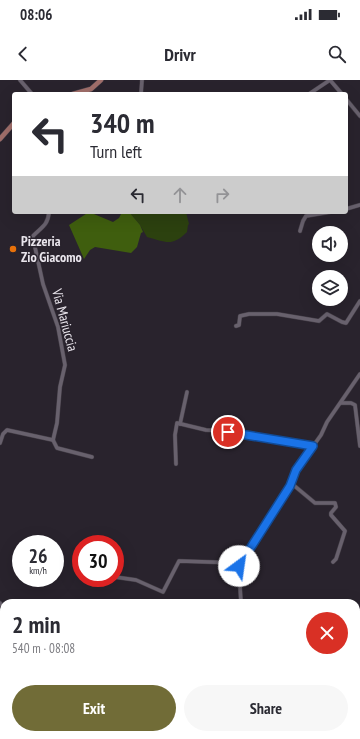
<!DOCTYPE html>
<html lang="en">
<head>
<meta charset="utf-8">
<style>
  :root { --surface:#fff; --page:#f7f7f7; --text:#2b2b33; --muted:#7c7c81; --accent:#716c37 }
  body { margin:0; font-family:"PT Sans Narrow",sans-serif; background:var(--page); color:var(--text); height:100vh; display:flex; flex-direction:column; font-size:15px; white-space:nowrap }
  * { box-sizing:border-box; margin:0 }
  p { font-size:13px; color:var(--muted) }
  .icon { flex:none; width:22px; height:22px; fill:none; stroke:currentColor; stroke-width:2; stroke-linecap:round; stroke-linejoin:round }
  .map { position:relative; flex:1; overflow:hidden }
  .drawer { position:absolute; left:0px; top:519px; width:360px; height:140px; display:flex; flex-direction:column; background:var(--surface); border-radius:12px 12px 0 0; box-shadow:0 4px 16px #0002 }
  .drawer>* { flex:none }
  .top-card { position:absolute; left:12px; top:12px; width:336px; height:122px; border-radius:4px; box-shadow:0 4px 16px #0002; background:#fff; color:var(--text); overflow:hidden }
  .fabs { position:absolute; left:312px; top:146px; display:grid; gap:8px }
  .fabs a { display:grid; place-items:center; width:36px; height:36px; border-radius:50%; background:var(--surface); box-shadow:0 4px 16px #0002; font-size:20px }
  .speed { position:absolute; left:12px; top:455px; display:flex; gap:8px; font-size:20px; font-weight:700; text-align:center }
  .speed>* { display:grid; place-content:center; width:52px; height:52px; border-radius:50%; background:var(--surface); box-shadow:0 4px 16px #0002; line-height:1 }
  .speed small { font-size:10px; font-weight:400 }
  .speed .limit { border:6px solid #d22; background:#fff; color:#111 }
  .pin { position:absolute; display:grid; place-items:center; width:34px; height:34px; color:#fff; margin:-17px; border:2px solid #fff; border-radius:50%; box-shadow:0 1px 4px #0007 }
  .me { position:absolute; width:44px; margin:-22px; rotate:31deg; stroke-linejoin:round; filter:drop-shadow(0 0 3px #0008) }
  .turn { display:flex; align-items:center; gap:14px; height:84px; padding:0 12px; font-size:18px }
  .turn .icon { width:52px; height:52px; stroke-width:2.5 }
  .turn b { display:block; font-size:28px; line-height:34px }
  .lanes { display:flex; align-items:center; height:38px; padding:0 12px; background:#0003; justify-content:center; gap:20px; direction:ltr }
  .lanes .off { opacity:.35 }
  .round { display:grid; place-items:center; flex:none; width:42px; height:42px; border-radius:21px; background:var(--page) }
  .headline { display:flex; align-items:center; justify-content:space-between; height:68px; padding:0 12px }
  h1 { font-size:24px; font-weight:700; line-height:30px }
  .button { display:flex; gap:8px; margin-top:auto; padding:8px 12px }
  .button a { flex:1; height:46px; border-radius:24px; background:var(--accent); color:#fff; font-size:16px; font-weight:700; line-height:46px; text-align:center }
  .button a+a { background:var(--page); color:var(--text) }
  .status { display:flex; justify-content:space-between; align-items:center; height:28px; padding:0 20px; background:var(--surface); direction:ltr }
  .status svg { height:11px; fill:currentColor }
  header { display:flex; justify-content:space-between; align-items:center; height:52px; padding:0 12px; background:var(--surface); font-size:18px; font-weight:700 }
  .map>svg:first-child { display:block }
  .green { fill:#2c410f }
  .forest { fill:#3f5e0e }
  .lines { fill:none; stroke-linecap:round; stroke-linejoin:round }
  .minor-casing { stroke:#464049; stroke-width:4.5 }
  .major-casing { stroke:#464049; stroke-width:5.5 }
  .minor { stroke:#68616d; stroke-width:3.5 }
  .major { stroke:#a06e6a; stroke-width:4.5 }
  .rail { stroke:#858088; stroke-width:1; stroke-dasharray:2 4; stroke-linecap:butt }
  .route-casing { stroke:#114b97; stroke-width:10 }
  .route { stroke:#1a73e8; stroke-width:7 }
  .food-dot { fill:#e8710a; stroke:#29232d; stroke-width:1.5 }
  .labels { text-anchor:middle; dominant-baseline:central; stroke-width:3; stroke-linejoin:round; paint-order:stroke }
  .poi-label { font-size:14px; font-weight:bold; fill:#e9e5ec; stroke:#29232d; text-anchor:start }
  .street-label { font-size:14px; fill:#e9e5ec; stroke:#29232d }
</style>
</head>
<body>
<div class="status"><b>08:06</b><svg viewBox="0 0 49 12"><path d="M0 12V9h3v3zM5 12V6h3v6zM10 12V3h3v9zM15 12V0h3v12zM26 1h20v11H26zM47 4h2v5h-2z"/></svg></div>
<header><svg class="icon" aria-label="back" viewBox="0 0 24 24"><path d="M15 5l-7 7 7 7"/></svg>Drivr<svg class="icon" aria-label="search" viewBox="0 0 24 24"><circle cx="10" cy="10" r="6"/><path d="M15 15l6 6"/></svg></header>
<div class="map">
<svg width="360" height="659" viewBox="0 0 360 659">
  <rect width="100%" height="100%" fill="#29232d"/>
  <!-- green -->
  <path class="green" d="M 129,132 L 186,132 L 189,144 L 188,145 L 187,152 C 172,167 166,162 147,157 L 140,145 Z"/>
  <!-- forest -->
  <polygon class="forest" points="89,132 113,142 119,138 122,132 129,132 140,145 143,152 141,153 137,167 131,173 95,167 90,170 84,179 69,145"/>
  <g class="lines">
    <!-- minor casing -->
    <g class="minor-casing">
      <g id="minor">
        <polyline points="20,0 32,14"/>
        <polyline points="330,0 342,14"/>
        <polyline points="141,14 142,0"/>
        <polyline points="309,14 330,0"/>
        <polyline points="346,19 360,36"/>
        <polyline points="346,129 360,125"/>
        <path d="M 49,132 C 48,145 42,147 33,156 L 33,158 L 43,204 L 58,247 L 65,285 L 60,307 L 57,343 L 53,360"/>
        <polyline points="300,151 303,141 306,136 330,132"/>
        <polyline points="236,246 239,245 240,236 249,234 277,234 319,241 327,234 342,242 346,243 360,221"/>
        <polyline points="341,323 351,323 355,325 360,366"/>
        <polyline points="180,344 187,312"/>
        <polyline points="53,360 57,368 92,377"/>
        <polyline points="0,363 3,354 7,350 53,360"/>
        <polyline points="176,384 175,355 177,343 206,350 223,351 280,360 313,366"/>
        <polyline points="291,403 315,423 335,423 336,427 331,433 331,435 345,451 336,479 333,482"/>
        <polyline points="115,497 136,500 163,512 179,481 240,483"/>
        <polyline points="92,501 93,498"/>
        <polyline points="0,523 4,528"/>
        <polyline points="241,523 239,490 240,483 290,406 296,390 321,355 327,342 360,294"/>
        <polyline points="4,532 1,543 4,549"/>
        <polyline points="207,659 208,655"/>
      </g>
    </g>
    <!-- major casing -->
    <g class="major-casing">
      <g id="major">
        <polyline points="73,14 91,9 101,0"/>
        <polyline points="0,59 14,43"/>
      </g>
    </g>
    <!-- minor -->
    <use href="#minor" class="minor"/>
    <!-- major -->
    <use href="#major" class="major"/>
    <!-- rail -->
    <g class="rail">
      <polyline points="356,628 360,623"/>
      <polyline points="318,659 324,655"/>
    </g>
  </g>
  <g class="lines">
    <!-- route casing -->
    <g class="route-casing">
      <polyline id="route" points="228,352 313,366 296,390 290,406 239,486"/>
    </g>
    <!-- route -->
    <use href="#route" class="route"/>
  </g>
  <!-- markers -->
  <circle class="food-dot" cx="13" cy="169" r="4"/>
  <g class="labels">
    <!-- poi labels -->
    <g class="poi-label">
      <text x="21" y="161">Pizzeria<tspan x="21" dy="16">Zio Giacomo</tspan></text>
    </g>
    <!-- street labels -->
    <g class="street-label">
      <text transform="translate(65 240) rotate(75)">Via Mariuccia</text>
    </g>
  </g>
</svg>
<div class="fabs">
<a><svg class="icon" aria-label="sound" viewBox="0 0 24 24"><path d="M4 9h4l5-4v14l-5-4H4zM17 9q2 3 0 6"/></svg></a>
<a><svg class="icon" aria-label="layers" viewBox="0 0 24 24"><path d="M12 4l9 5-9 5-9-5zM3 14l9 5 9-5"/></svg></a>
</div>
<div class="speed"><div>26<small>km/h</small></div><div class="limit">30</div></div>
<div class="pin" style="left:228px;top:352px;background:#d93025"><svg class="icon" aria-label="arrive" viewBox="0 0 24 24"><path d="M6 21V4h12l-3 4 3 4H6"/></svg></div>
<svg class="me" style="left:239px;top:486px" viewBox="-20 -20 40 40"><circle r="19" fill="#fff"/><path d="M0-13L10 11 0 6-10 11z" fill="#1a73e8"/></svg>
<div class="top-card">
<div class="turn"><svg class="icon" aria-label="left" viewBox="0 0 24 24"><path d="M17 20v-9H6M10 6l-5 5 5 5"/></svg><div><b>340 m</b>Turn left</div></div>
<div class="lanes"><svg class="icon" aria-label="left" viewBox="0 0 24 24"><path d="M17 20v-9H6M10 6l-5 5 5 5"/></svg><svg class="icon off" aria-label="ahead" viewBox="0 0 24 24"><path d="M12 20V5M6 11l6-6 6 6"/></svg><svg class="icon off" aria-label="right" viewBox="0 0 24 24"><path d="M7 20v-9h11M14 6l5 5-5 5"/></svg></div>
</div>
<section class="drawer">
<div class="headline"><div><h1>2 min</h1><p>540 m · 08:08</p></div><a class="round" style="background:#d93025;color:#fff"><svg class="icon" aria-label="close" viewBox="0 0 24 24"><path d="M6 6l12 12M18 6L6 18"/></svg></a></div>
<div class="button"><a>Exit</a><a>Share</a></div>
</section>
</div>
</body>
</html>
